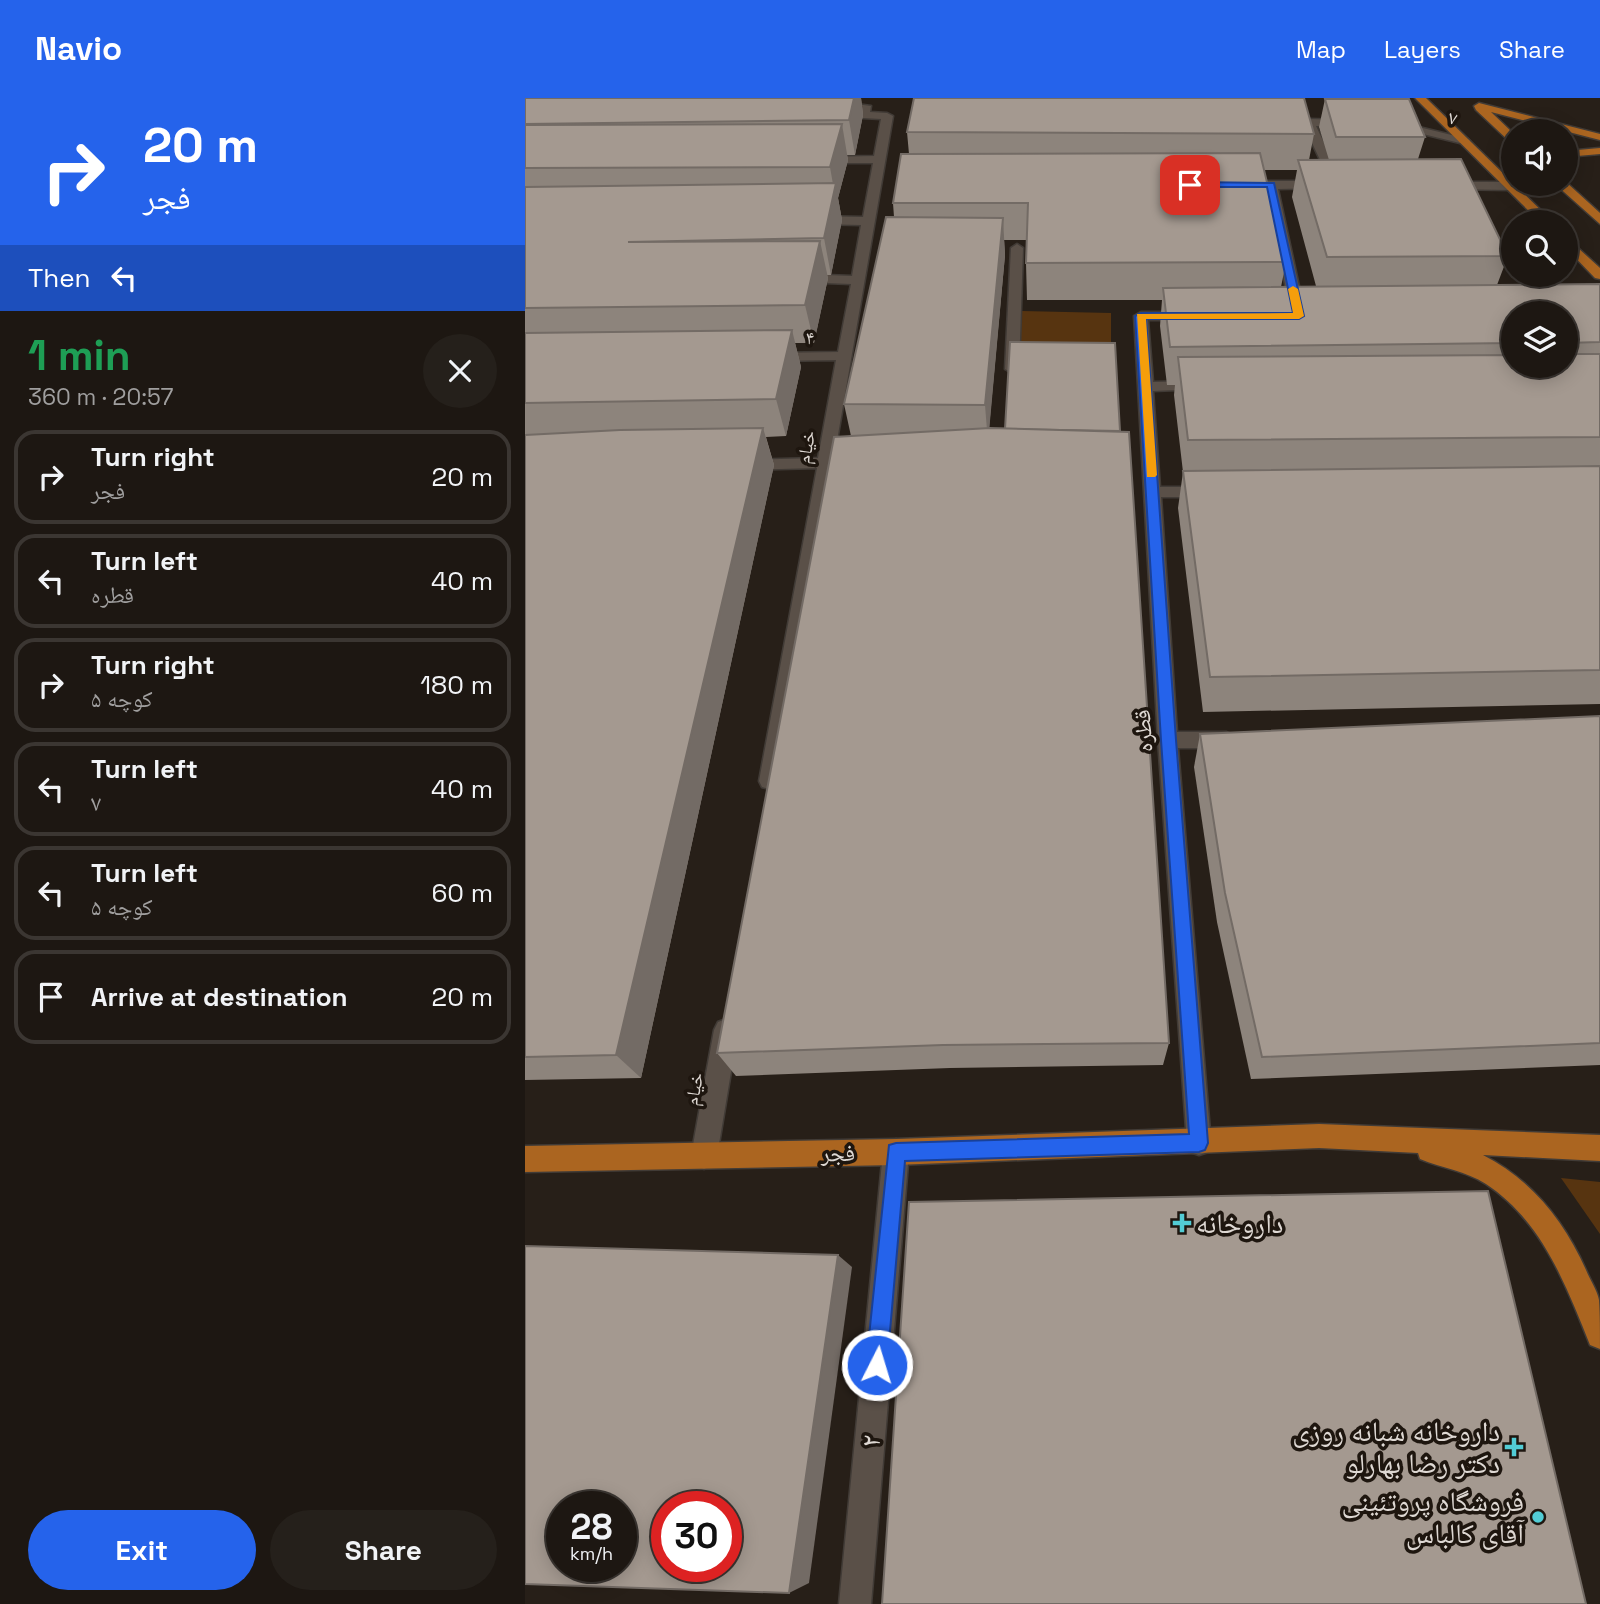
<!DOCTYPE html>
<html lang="en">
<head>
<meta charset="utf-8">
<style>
  :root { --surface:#1d1712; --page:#25201b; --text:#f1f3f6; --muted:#a09f9f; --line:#3b3632; --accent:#2563eb }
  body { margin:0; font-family:"Space Grotesk","Noto Naskh Arabic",sans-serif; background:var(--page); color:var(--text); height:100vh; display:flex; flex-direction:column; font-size:26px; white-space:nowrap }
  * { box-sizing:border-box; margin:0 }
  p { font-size:23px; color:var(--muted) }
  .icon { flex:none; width:38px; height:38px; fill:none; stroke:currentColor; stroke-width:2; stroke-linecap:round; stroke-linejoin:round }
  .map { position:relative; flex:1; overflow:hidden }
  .sheet { display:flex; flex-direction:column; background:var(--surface); width:525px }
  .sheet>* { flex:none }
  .banner { background:#2563eb; color:#fff; overflow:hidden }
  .fabs { position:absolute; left:976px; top:21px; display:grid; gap:14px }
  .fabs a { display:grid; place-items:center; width:77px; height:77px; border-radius:50%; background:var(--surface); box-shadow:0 4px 18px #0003,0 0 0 2px var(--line); font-size:35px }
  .speed { position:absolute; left:21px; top:1393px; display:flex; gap:14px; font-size:35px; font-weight:700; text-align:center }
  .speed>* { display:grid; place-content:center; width:91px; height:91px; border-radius:50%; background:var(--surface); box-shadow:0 4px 18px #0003,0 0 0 2px var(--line); line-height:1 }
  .speed small { font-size:18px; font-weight:400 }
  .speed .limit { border:10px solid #d22; background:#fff; color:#111 }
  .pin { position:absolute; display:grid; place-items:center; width:60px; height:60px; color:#fff; margin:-30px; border-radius:14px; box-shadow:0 4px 10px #0006 }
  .me { position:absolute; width:77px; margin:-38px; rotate:5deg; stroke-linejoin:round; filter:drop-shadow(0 0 5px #0008) }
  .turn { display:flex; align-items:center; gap:24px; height:147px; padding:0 28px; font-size:32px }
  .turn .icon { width:91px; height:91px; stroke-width:2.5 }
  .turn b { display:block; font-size:49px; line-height:60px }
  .then { display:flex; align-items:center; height:66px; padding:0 28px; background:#0003; gap:14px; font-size:26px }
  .round { display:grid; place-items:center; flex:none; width:74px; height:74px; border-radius:37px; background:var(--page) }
  .headline { display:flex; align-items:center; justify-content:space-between; height:119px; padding:0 28px }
  h1 { font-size:42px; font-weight:700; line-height:52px; color:#1e9e55 }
  .primary-button { display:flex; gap:14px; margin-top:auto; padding:14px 28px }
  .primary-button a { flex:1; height:80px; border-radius:42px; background:var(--accent); color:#fff; font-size:28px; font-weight:700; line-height:80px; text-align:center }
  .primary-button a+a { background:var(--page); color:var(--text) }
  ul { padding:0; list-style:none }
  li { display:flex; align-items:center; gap:21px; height:94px; margin:0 14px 10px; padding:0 14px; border:4px solid var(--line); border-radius:21px }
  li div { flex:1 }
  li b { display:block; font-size:26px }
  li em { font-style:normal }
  header { display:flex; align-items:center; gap:42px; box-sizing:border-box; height:98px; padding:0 35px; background:var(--accent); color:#fff }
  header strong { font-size:33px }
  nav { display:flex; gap:38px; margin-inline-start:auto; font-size:24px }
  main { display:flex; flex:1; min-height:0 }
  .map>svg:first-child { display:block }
  .green { fill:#573410 }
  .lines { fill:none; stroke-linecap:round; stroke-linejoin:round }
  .minor-casing { stroke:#413b36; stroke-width:3 }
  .major-casing { stroke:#413b36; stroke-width:3 }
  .minor { fill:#5a5048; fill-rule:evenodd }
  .major { fill:#ab6520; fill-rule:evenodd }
  .wall { fill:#8d847c; fill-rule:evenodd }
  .shaded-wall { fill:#736b65 }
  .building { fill:#a49990; stroke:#736b65; stroke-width:2; fill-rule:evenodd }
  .route { fill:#2563eb; stroke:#184099; stroke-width:2 }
  .slow { fill:#f59e0b }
  .poi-dot { fill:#52ccd5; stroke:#1e160f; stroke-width:2.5 }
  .labels { text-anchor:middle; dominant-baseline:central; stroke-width:7; stroke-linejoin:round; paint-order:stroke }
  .far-street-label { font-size:19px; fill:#ded8d3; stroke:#1e160f }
  .street-label { font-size:23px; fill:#ded8d3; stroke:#1e160f }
  .near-poi-label { font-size:28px; fill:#ded8d3; stroke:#1e160f; text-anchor:end }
  .near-street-label { font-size:28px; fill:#ded8d3; stroke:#1e160f }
</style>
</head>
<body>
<header>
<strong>Navio</strong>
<nav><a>Map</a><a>Layers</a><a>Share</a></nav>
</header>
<main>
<section class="sheet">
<div class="banner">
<div class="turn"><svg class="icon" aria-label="right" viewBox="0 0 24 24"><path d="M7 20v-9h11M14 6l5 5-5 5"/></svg><div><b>20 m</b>فجر</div></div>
<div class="then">Then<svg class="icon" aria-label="left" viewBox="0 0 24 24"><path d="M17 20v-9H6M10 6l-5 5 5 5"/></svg></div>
</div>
<div class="headline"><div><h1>1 min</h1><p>360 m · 20:57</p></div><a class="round"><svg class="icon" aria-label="close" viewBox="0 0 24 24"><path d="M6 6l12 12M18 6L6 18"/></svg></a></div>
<ul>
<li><svg class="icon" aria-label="right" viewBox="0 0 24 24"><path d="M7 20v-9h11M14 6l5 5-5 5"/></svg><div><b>Turn right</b><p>فجر</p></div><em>20 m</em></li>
<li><svg class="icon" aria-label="left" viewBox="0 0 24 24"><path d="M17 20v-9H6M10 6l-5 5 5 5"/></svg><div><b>Turn left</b><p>قطره</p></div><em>40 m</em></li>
<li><svg class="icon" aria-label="right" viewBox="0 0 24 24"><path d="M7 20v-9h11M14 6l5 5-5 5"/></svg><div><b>Turn right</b><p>کوچه ۵</p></div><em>180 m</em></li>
<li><svg class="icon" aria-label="left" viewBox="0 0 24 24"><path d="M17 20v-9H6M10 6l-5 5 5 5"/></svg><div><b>Turn left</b><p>۷</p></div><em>40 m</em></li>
<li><svg class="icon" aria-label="left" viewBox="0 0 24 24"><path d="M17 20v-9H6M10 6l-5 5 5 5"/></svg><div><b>Turn left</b><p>کوچه ۵</p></div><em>60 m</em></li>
<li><svg class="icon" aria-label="arrive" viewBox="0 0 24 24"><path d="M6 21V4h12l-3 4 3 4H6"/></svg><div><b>Arrive at destination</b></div><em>20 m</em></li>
</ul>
<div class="primary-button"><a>Exit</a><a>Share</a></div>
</section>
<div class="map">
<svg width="1075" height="1506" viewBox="0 0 1075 1506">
  <rect width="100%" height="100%" fill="#271f18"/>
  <!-- green -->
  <g class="green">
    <polygon points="497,213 586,215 586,270 492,271"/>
    <polygon points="1036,1080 1075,1084 1075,1136"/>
  </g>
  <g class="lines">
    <!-- minor casing -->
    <g class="minor-casing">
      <g id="minor">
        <polygon points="308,3 346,8 345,14 362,15 368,18 309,360 319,361 321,365 319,369 307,370 254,683 251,689 244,691 237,689 234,683 292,370 223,372 215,367 223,362 293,360 311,262 247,263 240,259 247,255 313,254 326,186 275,184 268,180 275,176 327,178 336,127 289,126 283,122 289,118 338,119 348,65 294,65 288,62 294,59 349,58 356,21 338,20 332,17 335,12 304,8 304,4"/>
        <polygon points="783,21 823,22 829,25 823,28 791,28 819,87 817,90 807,87 779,28 757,28 751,25 757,22"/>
        <polygon points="869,23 943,41 945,43 939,46 865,28 863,26"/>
        <polygon points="795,83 799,84 799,90 753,91 780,216 773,220 766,216 741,91 715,91 709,87 715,83"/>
        <polygon points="922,84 986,84 992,88 986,92 918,91 918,85"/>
        <polygon points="492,146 498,150 494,271 487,275 480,271 486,150"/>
        <polygon points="616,214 663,214 670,218 663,222 623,222 628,284 676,283 683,287 676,291 628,293 635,389 684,389 692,394 684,399 636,399 652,634 701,634 708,637 711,642 708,647 701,650 653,650 686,1045 683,1054 674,1057 665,1054 662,1045 633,642 609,218"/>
        <polygon points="201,921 209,924 213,932 192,1058 188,1067 179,1071 170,1067 166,1058 189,932 193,924"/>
        <polygon points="371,1041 380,1045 384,1054 346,1506 314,1506 358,1054 362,1045"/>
      </g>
    </g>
    <!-- major casing -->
    <g class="major-casing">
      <g id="major">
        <polygon points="890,0 901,0 1028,124 1015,124"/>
        <polygon points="954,5 1075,36 1075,42 966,14 989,36 989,45 985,44 951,12 949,8"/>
        <polygon points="1075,50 1075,56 1041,59 1041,53"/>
        <polygon points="1041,84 1075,115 1075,126 1030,86"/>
        <polygon points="1041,139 1075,170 1075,181 1070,180 1041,150"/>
        <path d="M 794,1026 L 1075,1037 L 1075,1063 L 958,1057 C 1007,1082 1039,1123 1061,1172 C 1065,1182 1072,1192 1074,1202 C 1075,1216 1075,1236 1075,1251 L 1065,1247 C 1041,1187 1017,1123 961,1086 C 941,1073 917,1070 895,1061 L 893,1055 L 794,1050 L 371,1067 L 0,1074 L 0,1048 L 371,1041 Z"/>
      </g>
    </g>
    <!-- minor -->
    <use href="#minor" class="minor"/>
    <!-- major -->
    <use href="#major" class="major"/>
  </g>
  <!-- wall -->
  <g class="wall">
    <polygon points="0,0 336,0 338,17 330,57 322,57 323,62 313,100 317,122 306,177 302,177 303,180 289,245 270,245 276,269 261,338 241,339 249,367 116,980 0,982"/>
    <path d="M 800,1 L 900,39 L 893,61 L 983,158 L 972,187 L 1075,186 L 1075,606 L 678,614 L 653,410 L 658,374 L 649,297 L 650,287 L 642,287 L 635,228 L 637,202 L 502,202 L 501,165 L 502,142 L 479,142 L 480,157 L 464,330 L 595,334 L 644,945 L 638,967 L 425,970 L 211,978 L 192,955 L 326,338 L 319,306 L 369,119 L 368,105 L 384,56 L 382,34 L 789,36 L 784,62 L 804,62 L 794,29 ZM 739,72 L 772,72 L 767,99 L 791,188 L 756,189 L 761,164 ZM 989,215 L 1041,215 L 1041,268 L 989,268 Z"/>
    <polygon points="1075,618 1075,967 726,981 692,824 669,669 675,636"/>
  </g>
  <!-- shaded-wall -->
  <g class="shaded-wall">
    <polygon points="329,0 336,0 338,17 330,57 324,22"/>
    <polygon points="317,26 323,62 313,100 317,122 306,177 299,140 309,92 305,69"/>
    <polygon points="478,120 480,157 463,345 460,307"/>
    <polygon points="295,143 303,180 289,245 280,207"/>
    <polygon points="267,232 276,269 261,338 251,301"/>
    <polygon points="238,330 249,367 116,980 91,957"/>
    <polygon points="313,1157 327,1169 284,1485 264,1495"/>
  </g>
  <!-- building -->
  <g class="building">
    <polygon points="0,0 329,0 324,22 0,26"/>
    <polygon points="389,0 779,0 789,36 382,34"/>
    <polygon points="800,1 884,1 900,39 811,39"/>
    <polygon points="317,26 305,69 0,70 0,27"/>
    <polygon points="735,55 761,164 501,165 503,105 368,105 376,56"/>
    <polygon points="936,61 983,158 802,159 773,62"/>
    <polygon points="311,85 299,140 103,144 295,143 280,207 0,210 0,89"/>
    <polygon points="361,119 478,120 460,307 319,306"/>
    <polygon points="1075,186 1075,244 1041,245 1041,215 989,215 989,245 645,249 638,190"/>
    <polygon points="267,232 251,301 0,305 0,235"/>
    <polygon points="485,244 590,245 595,333 480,331"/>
    <polygon points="1041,256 1075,256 1075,339 663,342 653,259 989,257 989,268 1041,268"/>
    <polygon points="238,330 91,957 0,959 0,337 95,332"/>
    <polygon points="465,330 604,334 644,945 418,947 192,955 309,339"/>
    <polygon points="1075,368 1075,572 685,579 658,373"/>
    <polygon points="1075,618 1075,945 737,959 700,795 675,636"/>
    <polygon points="963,1093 1061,1506 357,1506 384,1104"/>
    <path d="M 0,1148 L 313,1157 L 264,1495 L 0,1486 ZM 37,1409 L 96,1409 L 96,1468 L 37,1468 ZM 142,1409 L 201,1409 L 201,1468 L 142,1468 Z"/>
  </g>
  <!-- route -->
  <polygon class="route" points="665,84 749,85 779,218 774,221 621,221 651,642 683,1045 680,1052 674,1054 380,1063 362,1267 359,1274 352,1277 344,1274 341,1267 364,1047 371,1045 664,1036 636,642 610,218 616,215 768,215 742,89 662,89 662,85"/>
  <!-- slow -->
  <polygon class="slow" points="768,188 773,191 779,218 774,221 621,221 632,377 630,379 622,379 612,216 768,215 763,191"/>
  <!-- markers -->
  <g class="poi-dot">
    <path d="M653.5 1114.5h7v7h7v7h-7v7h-7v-7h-7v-7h7z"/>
    <path d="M985.5 1338.5h7v7h7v7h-7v7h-7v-7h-7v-7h7z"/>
    <circle cx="1013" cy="1419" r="7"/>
  </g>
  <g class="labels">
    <!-- far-street labels -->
    <g class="far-street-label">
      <text transform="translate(928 20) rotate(14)">۷</text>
      <text x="285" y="239">۴</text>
      <text transform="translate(281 349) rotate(-80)">خیام</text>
      <text transform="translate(169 991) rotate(-80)">خیام</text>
    </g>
    <!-- street labels -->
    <g class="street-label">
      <text transform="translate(618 633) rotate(-94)">قطره</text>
      <text transform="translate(313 1055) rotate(-1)">فجر</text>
    </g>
    <!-- near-poi labels -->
    <g class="near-poi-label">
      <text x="671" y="1125" text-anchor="start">داروخانه</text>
      <text x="975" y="1333">داروخانه شبانه روزی<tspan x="975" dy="32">دکتر رضا بهارلو</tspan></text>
      <text x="999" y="1403">فروشگاه پروتئینی<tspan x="999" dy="32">آقای کالباس</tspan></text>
    </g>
    <!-- near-street labels -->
    <g class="near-street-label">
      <text transform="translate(345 1343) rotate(-85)">۲</text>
    </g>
  </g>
</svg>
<div class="fabs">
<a><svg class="icon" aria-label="sound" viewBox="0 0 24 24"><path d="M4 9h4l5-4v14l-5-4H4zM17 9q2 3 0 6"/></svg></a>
<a><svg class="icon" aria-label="search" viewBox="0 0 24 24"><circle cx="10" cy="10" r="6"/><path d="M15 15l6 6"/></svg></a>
<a><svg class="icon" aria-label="layers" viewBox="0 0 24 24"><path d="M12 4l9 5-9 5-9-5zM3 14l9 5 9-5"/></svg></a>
</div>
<div class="speed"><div>28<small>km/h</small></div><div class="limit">30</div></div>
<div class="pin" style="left:665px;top:87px;background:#d93025"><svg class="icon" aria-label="arrive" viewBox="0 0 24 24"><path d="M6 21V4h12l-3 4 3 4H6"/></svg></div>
<svg class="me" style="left:352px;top:1267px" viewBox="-20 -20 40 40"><circle r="17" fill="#2563eb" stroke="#fff" stroke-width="3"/><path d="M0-11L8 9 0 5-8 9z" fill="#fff"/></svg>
</div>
</main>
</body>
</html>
